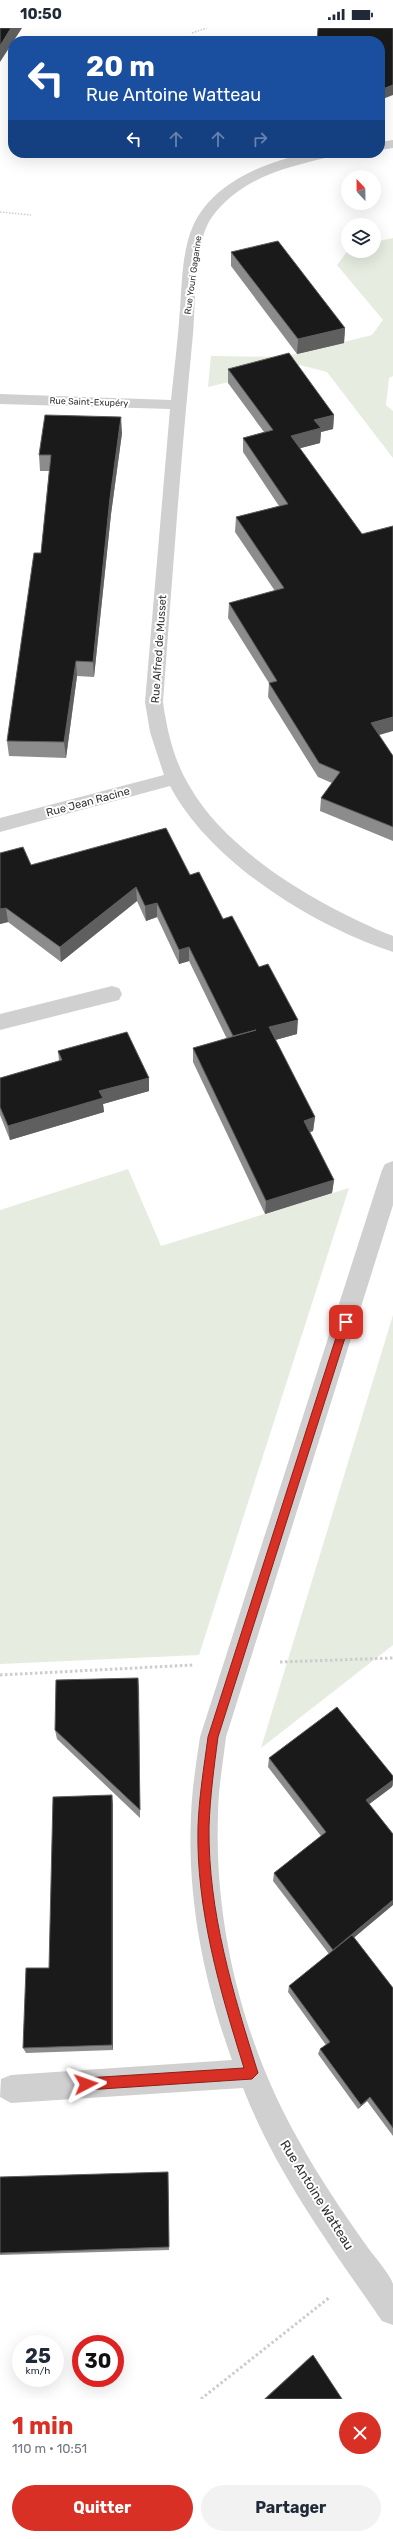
<!DOCTYPE html>
<html lang="fr">
<head>
<meta charset="utf-8">
<style>
  :root { --surface:#fff; --page:#f2f2f3; --text:#1f2937; --muted:#747a83; --accent:#d93025 }
  body { margin:0; font-family:Rubik,sans-serif; background:var(--page); color:var(--text); height:100vh; display:flex; flex-direction:column; font-size:15px; white-space:nowrap }
  * { box-sizing:border-box; margin:0 }
  p { font-size:13px; color:var(--muted) }
  .icon { flex:none; width:22px; height:22px; fill:none; stroke:currentColor; stroke-width:2; stroke-linecap:round; stroke-linejoin:round }
  .map { position:relative; height:2371px; overflow:hidden }
  .drawer { display:flex; flex-direction:column; background:var(--surface); flex:1 }
  .drawer>* { flex:none }
  .banner { position:absolute; left:8px; top:8px; width:377px; height:122px; border-radius:16px; box-shadow:0 4px 16px #0002; background:#1a4fa0; color:#fff; overflow:hidden }
  .needle { width:26px; rotate:338deg }
  .buttons { position:absolute; left:341px; top:142px; display:grid; gap:8px }
  .buttons a { display:grid; place-items:center; width:40px; height:40px; border-radius:50%; background:var(--surface); box-shadow:0 4px 16px #0002; font-size:20px }
  .speed { position:absolute; left:12px; top:2307px; display:flex; gap:8px; font-size:20px; font-weight:700; text-align:center }
  .speed>* { display:grid; place-content:center; width:52px; height:52px; border-radius:50%; background:var(--surface); box-shadow:0 4px 16px #0002; line-height:1 }
  .speed small { font-size:10px; font-weight:400 }
  .speed .limit { border:6px solid #d22; background:#fff; color:#111 }
  .pin { position:absolute; display:grid; place-items:center; width:34px; height:34px; color:#fff; margin:-17px; border-radius:8px; box-shadow:0 2px 6px #0006 }
  .me { position:absolute; width:44px; margin:-22px; rotate:86deg; stroke-linejoin:round; filter:drop-shadow(0 0 3px #0008) }
  .turn { display:flex; align-items:center; gap:14px; height:84px; padding:0 12px; font-size:18px }
  .turn .icon { width:52px; height:52px; stroke-width:2.5 }
  .turn b { display:block; font-size:28px; line-height:34px }
  .lanes { display:flex; align-items:center; height:38px; padding:0 12px; background:#0003; justify-content:center; gap:20px; direction:ltr }
  .lanes .off { opacity:.35 }
  .round { display:grid; place-items:center; flex:none; width:42px; height:42px; border-radius:21px; background:var(--page) }
  .head { display:flex; align-items:center; justify-content:space-between; height:68px; padding:0 12px }
  h1 { font-size:24px; font-weight:700; line-height:30px; color:var(--accent) }
  .action { display:flex; gap:8px; margin-top:auto; padding:8px 12px }
  .action a { flex:1; height:46px; border-radius:24px; background:var(--accent); color:#fff; font-size:16px; font-weight:700; line-height:46px; text-align:center }
  .action a+a { background:var(--page); color:var(--text) }
  .status { display:flex; justify-content:space-between; align-items:center; height:28px; padding:0 20px; background:var(--surface); direction:ltr }
  .status svg { height:11px; fill:currentColor }
  .map>svg:first-child { display:block }
  .green { fill:#e6ecdf }
  .lines { fill:none; stroke-linecap:round; stroke-linejoin:round }
  .path-far1 { stroke:#cdcdcd; stroke-width:1.5; stroke-dasharray:1.5 1.5; stroke-linecap:butt }
  .path { stroke:#cdcdcd; stroke-width:3; stroke-dasharray:2.5 2.5; stroke-linecap:butt }
  .minor { fill:#d0d0d0; fill-rule:evenodd }
  .wall { fill:#8c8c8c }
  .shaded-wall { fill:#5f5f5f }
  .building { fill:#1a1a1a; stroke:#5f5f5f }
  .route { fill:#d93025; stroke:#8d1f18 }
  .labels { text-anchor:middle; dominant-baseline:central; stroke-width:4; stroke-linejoin:round; paint-order:stroke }
  .far-street-label { font-size:9px; fill:#333; stroke:#fff }
  .street-label { font-size:11px; fill:#333; stroke:#fff }
  .near-street-label { font-size:13px; fill:#333; stroke:#fff }
</style>
</head>
<body>
<div class="status"><b>10:50</b><svg viewBox="0 0 49 12"><path d="M0 12V9h3v3zM5 12V6h3v6zM10 12V3h3v9zM15 12V0h3v12zM26 1h20v11H26zM47 4h2v5h-2z"/></svg></div>
<div class="map">
<svg width="393" height="2371" viewBox="0 0 393 2371">
  <rect width="100%" height="100%" fill="#fff"/>
  <!-- green -->
  <g class="green">
    <polygon points="393,210 393,348 389,350 386,377 393,383 393,430 327,344 300,337 208,359 211,328 283,329 372,307 383,292 337,237 348,222 374,223 374,214"/>
    <polygon points="128,1141 161,1218 349,1160 199,1627 0,1636 0,1182"/>
    <polygon points="393,1287 393,1617 261,1720"/>
  </g>
  <g class="lines">
    <!-- path-far1 -->
    <g class="path-far1">
      <polyline points="192,5 207,0"/>
      <polyline points="0,184 31,187"/>
    </g>
    <!-- path -->
    <g class="path">
      <polyline points="280,1634 393,1630"/>
      <polyline points="0,1647 193,1637"/>
      <polyline points="201,2371 330,2269"/>
    </g>
    <!-- minor -->
    <g class="minor">
      <polygon points="393,112 393,120 380,122 380,114"/>
      <path d="M 307,125 L 335,125 L 333,128 C 288,139 241,149 212,189 C 193,216 196,274 193,306 C 181,429 172,551 163,674 C 167,704 175,735 190,759 C 228,826 323,880 393,908 L 393,924 C 313,898 210,834 170,758 L 0,804 L 0,790 L 164,747 L 150,704 L 145,674 L 170,381 L 0,376 L 0,366 L 171,372 C 174,342 178,312 180,281 C 182,255 182,223 193,198 C 213,154 264,135 307,125 Z"/>
      <polygon points="112,958 119,960 122,966 119,972 0,1002 0,986"/>
      <path d="M 393,1133 L 393,1177 L 226,1709 C 223,1735 218,1761 218,1788 C 214,1898 244,2017 299,2113 C 319,2149 342,2183 366,2217 C 373,2227 390,2246 393,2256 C 393,2267 393,2285 393,2297 L 382,2293 C 331,2219 276,2145 243,2060 L 11,2075 L 0,2069 L 1,2051 L 11,2047 L 232,2032 C 204,1955 187,1870 191,1788 C 192,1761 196,1735 200,1709 L 382,1142 L 385,1136 Z"/>
    </g>
  </g>
  <!-- wall -->
  <g class="wall">
    <polygon points="231,224 345,300 344,315 297,326 231,238"/>
    <polygon points="228,341 334,387 333,401 321,404 320,415 300,420 379,707 393,728 393,813 320,783 321,770 332,755 318,749 268,669 269,655 228,590 229,575 275,563 235,504 236,489 279,478 243,424 243,410 264,404 228,355"/>
    <polygon points="122,405 111,486 94,649 77,648 66,730 9,728 7,713 41,525 49,443 40,443 39,427"/>
    <polygon points="0,825 31,837 190,847 259,939 297,1006 275,1012 315,1089 313,1103 310,1104 334,1152 332,1165 265,1186 193,1034 193,1020 227,1011 189,933 179,936 157,889 146,893 137,873 61,934 8,894 0,896"/>
    <polygon points="58,1023 149,1050 149,1063 103,1076 104,1084 10,1112 0,1087 0,1050 59,1033"/>
    <polygon points="139,1659 140,1790 57,1711 55,1702"/>
    <polygon points="269,1730 393,1748 393,1757 392,1759 369,1776 354,1909 393,1960 393,2108 367,2073 358,2081 318,2026 320,2021 326,2017 288,1964 289,1958 329,1926 273,1853 274,1845 321,1808 268,1739"/>
    <polygon points="113,1776 113,2022 26,2025 23,2020 49,1940"/>
    <polygon points="168,2148 169,2222 0,2227 0,2149"/>
    <polygon points="313,2327 342,2371 264,2371 311,2328"/>
  </g>
  <!-- shaded-wall -->
  <g class="shaded-wall">
    <polygon points="11,0 22,0 0,34 0,18"/>
    <polygon points="393,57 393,67 380,72 380,62"/>
    <polygon points="345,300 344,315 297,326 298,311"/>
    <polygon points="334,387 333,401 321,404 320,415 290,423 291,408 314,392"/>
    <polygon points="121,389 122,405 111,486 94,649 93,634 110,470"/>
    <polygon points="76,633 77,648 66,730 64,714"/>
    <polygon points="393,689 393,703 369,710 371,695"/>
    <polygon points="136,859 137,873 61,934 60,919"/>
    <polygon points="157,875 157,889 146,893 145,878"/>
    <polygon points="6,880 8,894 0,896 0,881"/>
    <polygon points="189,919 189,933 179,936 179,922"/>
    <polygon points="298,992 297,1006 268,1014 269,999"/>
    <polygon points="149,1050 149,1063 103,1076 104,1084 10,1112 8,1098 99,1063"/>
    <polygon points="315,1089 313,1103 303,1106 304,1093"/>
    <polygon points="334,1152 332,1165 265,1186 266,1173"/>
    <polygon points="138,1650 139,1659 140,1790 140,1782"/>
    <polygon points="393,1752 392,1759 364,1780 366,1772"/>
    <polygon points="112,1767 113,1776 113,2022 112,2017"/>
    <polygon points="393,1872 393,1877 331,1929 333,1922"/>
    <polygon points="370,2069 367,2073 358,2081 361,2077"/>
  </g>
  <!-- building -->
  <g class="building">
    <polygon points="0,0 11,0 0,18"/>
    <polygon points="318,0 393,0 393,57 380,62 380,13 317,13"/>
    <polygon points="278,213 345,300 298,311 231,224"/>
    <polygon points="289,325 334,387 314,392 321,400 291,408 362,506 393,498 393,689 371,695 393,728 393,799 321,770 340,744 319,735 269,655 277,653 229,575 284,560 236,489 288,476 243,410 273,402 228,341"/>
    <polygon points="45,387 121,389 110,470 93,634 76,633 64,714 7,713 34,525 41,525 51,427 39,427"/>
    <polygon points="166,800 190,847 199,844 223,891 232,888 259,939 268,936 298,992 269,999 315,1089 304,1093 334,1152 266,1173 193,1020 256,1002 233,1008 189,919 179,922 157,875 145,878 136,859 60,919 6,880 0,881 0,825 23,819 31,837"/>
    <polygon points="127,1004 149,1050 99,1063 103,1070 8,1098 0,1079 0,1050 62,1032 58,1023"/>
    <polygon points="138,1650 140,1782 55,1702 56,1652"/>
    <polygon points="337,1679 393,1748 393,1752 366,1772 393,1806 393,1872 333,1922 274,1845 326,1804 269,1730"/>
    <polygon points="112,1767 112,2017 23,2020 26,1940 49,1940 53,1769"/>
    <polygon points="352,1907 393,1960 393,2100 370,2069 361,2077 320,2021 330,2014 289,1958"/>
    <polygon points="168,2144 169,2219 0,2225 0,2149"/>
    <polygon points="313,2327 342,2371 265,2371"/>
  </g>
  <!-- route -->
  <path class="route" d="M 346,1290 L 350,1294 L 218,1709 C 214,1739 210,1769 209,1799 C 208,1884 233,1965 258,2045 L 252,2051 L 86,2062 L 80,2056 L 86,2050 L 244,2040 C 220,1962 196,1882 198,1799 C 199,1769 204,1739 208,1709 L 341,1294 Z"/>
  <g class="labels">
    <!-- far-street labels -->
    <g class="far-street-label">
      <text transform="translate(193 247) rotate(-82)">Rue Youri Gagarine</text>
      <text transform="translate(89 374) rotate(2)">Rue Saint-Exupéry</text>
    </g>
    <!-- street labels -->
    <g class="street-label">
      <text transform="translate(159 621) rotate(-86)">Rue Alfred de Musset</text>
      <text transform="translate(88 774) rotate(-15)">Rue Jean Racine</text>
    </g>
    <!-- near-street labels -->
    <g class="near-street-label">
      <text transform="translate(317 2167) rotate(58)">Rue Antoine Watteau</text>
    </g>
  </g>
</svg>
<div class="buttons">
<a><svg class="needle" viewBox="-14 -14 28 28"><path d="M0-13l5 13h-10z" fill="#e53935"/><path d="M0 13l5-13h-10z" fill="#747a83"/></svg></a>
<a><svg class="icon" aria-label="layers" viewBox="0 0 24 24"><path d="M12 4l9 5-9 5-9-5zM3 14l9 5 9-5"/></svg></a>
</div>
<div class="speed"><div>25<small>km/h</small></div><div class="limit">30</div></div>
<div class="pin" style="left:346px;top:1294px;background:#d93025"><svg class="icon" aria-label="arrive" viewBox="0 0 24 24"><path d="M6 21V4h12l-3 4 3 4H6"/></svg></div>
<svg class="me" style="left:86px;top:2056px" viewBox="-20 -20 40 40"><path d="M0-17L14 15 0 8-14 15z" fill="#d93025" stroke="#fff" stroke-width="4"/></svg>
<div class="banner">
<div class="turn"><svg class="icon" aria-label="left" viewBox="0 0 24 24"><path d="M17 20v-9H6M10 6l-5 5 5 5"/></svg><div><b>20 m</b>Rue Antoine Watteau</div></div>
<div class="lanes"><svg class="icon" aria-label="left" viewBox="0 0 24 24"><path d="M17 20v-9H6M10 6l-5 5 5 5"/></svg><svg class="icon off" aria-label="ahead" viewBox="0 0 24 24"><path d="M12 20V5M6 11l6-6 6 6"/></svg><svg class="icon off" aria-label="ahead" viewBox="0 0 24 24"><path d="M12 20V5M6 11l6-6 6 6"/></svg><svg class="icon off" aria-label="right" viewBox="0 0 24 24"><path d="M7 20v-9h11M14 6l5 5-5 5"/></svg></div>
</div>
</div>
<section class="drawer">
<div class="head"><div><h1>1 min</h1><p>110 m · 10:51</p></div><a class="round" style="background:#d93025;color:#fff"><svg class="icon" aria-label="close" viewBox="0 0 24 24"><path d="M6 6l12 12M18 6L6 18"/></svg></a></div>
<div class="action"><a>Quitter</a><a>Partager</a></div>
</section>
</body>
</html>
